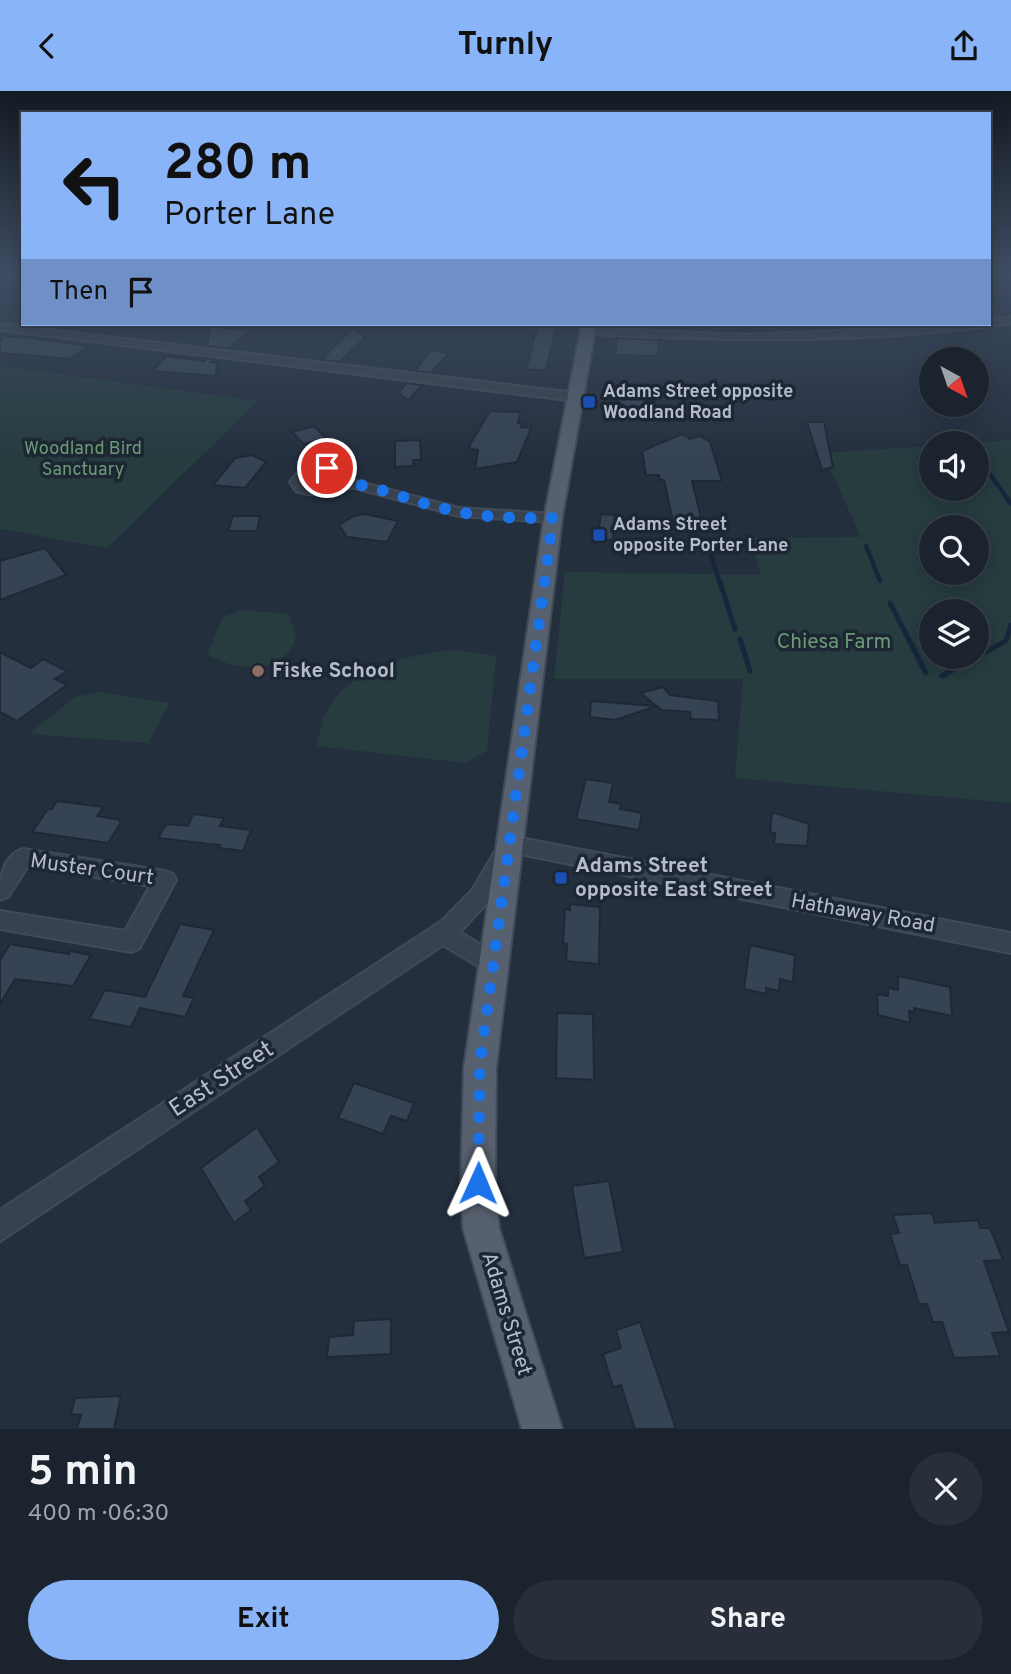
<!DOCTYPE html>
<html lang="en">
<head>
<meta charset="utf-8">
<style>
  :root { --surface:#1b232e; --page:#282f3a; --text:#f1f3f6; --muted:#a0a4aa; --line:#39404a; --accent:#8ab4f8 }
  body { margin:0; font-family:Overpass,sans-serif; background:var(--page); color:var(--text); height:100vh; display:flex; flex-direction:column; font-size:26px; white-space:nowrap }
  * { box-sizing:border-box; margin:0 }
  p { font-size:23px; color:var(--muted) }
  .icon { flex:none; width:38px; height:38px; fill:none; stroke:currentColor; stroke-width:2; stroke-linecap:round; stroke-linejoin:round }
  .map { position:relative; height:1338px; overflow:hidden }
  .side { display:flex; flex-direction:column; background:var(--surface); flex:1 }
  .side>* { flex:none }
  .guide { position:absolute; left:21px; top:21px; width:970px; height:214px; border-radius:0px; box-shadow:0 4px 18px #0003,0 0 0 2px var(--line); background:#8ab4f8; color:#111; overflow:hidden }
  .needle { width:46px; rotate:140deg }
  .fabs { position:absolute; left:919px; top:256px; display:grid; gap:14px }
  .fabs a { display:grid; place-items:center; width:70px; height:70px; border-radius:50%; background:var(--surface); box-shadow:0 4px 18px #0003,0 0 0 2px var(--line); font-size:35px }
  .pin { position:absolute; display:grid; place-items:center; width:60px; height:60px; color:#fff; margin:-30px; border:4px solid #fff; border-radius:50%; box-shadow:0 2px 7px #0007 }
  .me { position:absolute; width:77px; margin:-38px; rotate:1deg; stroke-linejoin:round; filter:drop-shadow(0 0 5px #0008) }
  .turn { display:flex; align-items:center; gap:24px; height:147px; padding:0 28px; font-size:32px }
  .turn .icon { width:91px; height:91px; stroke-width:2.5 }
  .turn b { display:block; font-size:49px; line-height:60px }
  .then { display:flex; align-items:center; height:66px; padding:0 28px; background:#0003; gap:14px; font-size:26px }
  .round { display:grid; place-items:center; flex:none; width:74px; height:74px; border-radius:37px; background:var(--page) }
  .headline { display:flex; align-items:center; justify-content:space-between; height:119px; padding:0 28px }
  h1 { font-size:42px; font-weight:700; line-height:52px }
  .action { display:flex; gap:14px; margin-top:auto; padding:14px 28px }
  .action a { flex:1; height:80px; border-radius:42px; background:var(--accent); color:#111; font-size:28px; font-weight:700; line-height:80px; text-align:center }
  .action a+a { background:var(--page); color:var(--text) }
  header { display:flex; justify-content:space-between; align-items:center; height:91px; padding:0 28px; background:var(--accent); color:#111; font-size:32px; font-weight:700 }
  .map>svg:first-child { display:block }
  .green { fill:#263c3f; fill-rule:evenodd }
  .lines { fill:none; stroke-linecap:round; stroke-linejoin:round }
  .stream-far1 { stroke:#17263c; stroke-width:4.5 }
  .stream { stroke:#17263c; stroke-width:5 }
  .building { fill:#364354; stroke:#1f2835; stroke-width:2 }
  .minor-casing { stroke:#414a57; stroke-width:4 }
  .major-casing { stroke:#414a57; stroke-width:4 }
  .minor { fill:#38414e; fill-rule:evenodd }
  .major { fill:#56606e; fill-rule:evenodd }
  .route { stroke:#1a73e8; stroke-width:12; stroke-dasharray:0 21.6 }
  .transit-dot { fill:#1a4fb4; stroke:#1d2633; stroke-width:2.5 }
  .education-dot { fill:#8d6e63; stroke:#1d2633; stroke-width:2.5 }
  .labels { text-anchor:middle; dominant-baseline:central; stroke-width:7; stroke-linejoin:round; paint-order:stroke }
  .far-poi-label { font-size:18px; font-weight:bold; fill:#b4bcc9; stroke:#1d2633; text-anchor:start }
  .far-park-label { font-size:18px; fill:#6b9a76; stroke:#1d2633 }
  .park-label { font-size:21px; fill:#6b9a76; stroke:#1d2633 }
  .poi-label { font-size:21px; font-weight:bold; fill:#b4bcc9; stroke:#1d2633; text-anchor:start }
  .street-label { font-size:21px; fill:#b4bcc9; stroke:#1d2633 }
  .near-street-label { font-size:24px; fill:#b4bcc9; stroke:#1d2633 }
</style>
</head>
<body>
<header><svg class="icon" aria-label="back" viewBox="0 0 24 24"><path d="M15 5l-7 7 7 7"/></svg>Turnly<svg class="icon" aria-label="share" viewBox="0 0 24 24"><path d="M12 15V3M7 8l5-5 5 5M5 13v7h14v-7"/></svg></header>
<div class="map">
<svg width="1011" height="1338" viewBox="0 0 1011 1338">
  <rect width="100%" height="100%" fill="#242f3e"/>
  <!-- green -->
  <g class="green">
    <polygon points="0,275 258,310 107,457 0,438"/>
    <path d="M 1011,349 L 1011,712 L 735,687 L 743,588 L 554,588 L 565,481 L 761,484 L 750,447 L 861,446 L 823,362 L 931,355 L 931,397 L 976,397 L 976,352 L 973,352 ZM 931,436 L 976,436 L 976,481 L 931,481 ZM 931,520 L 976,520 L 976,565 L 931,565 Z"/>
    <path d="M 243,519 L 289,523 L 296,546 C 284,586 234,580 207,563 L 223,526 Z"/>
    <path d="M 457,559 L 496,565 L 487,660 L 465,672 L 317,655 C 319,645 321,632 325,623 C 350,575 408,563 457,559 Z"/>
    <polygon points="98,601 170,612 148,652 29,643 75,606"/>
  </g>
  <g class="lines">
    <!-- stream-far1 -->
    <g class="stream-far1">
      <polyline points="987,379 1011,413"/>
      <polyline points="706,448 720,493"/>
      <polyline points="866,455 880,490"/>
    </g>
    <!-- stream -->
    <g class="stream">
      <polyline points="720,491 735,538"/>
      <polyline points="890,512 926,582"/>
      <polyline points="740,548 750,580"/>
      <polyline points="942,585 1006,550 1011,534"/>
    </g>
  </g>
  <!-- building -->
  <g class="building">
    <polygon points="538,233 557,233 546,280 526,278"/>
    <polygon points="210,235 250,240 228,258 207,255"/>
    <polygon points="354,236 365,246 340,271 321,269"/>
    <polygon points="4,246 24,246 89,255 70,268 0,262 0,251"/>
    <polygon points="617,247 659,249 658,265 615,264"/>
    <polygon points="430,259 449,262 431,282 415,280"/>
    <polygon points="167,265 205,270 205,267 215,268 211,271 217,272 216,285 152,280"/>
    <polygon points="406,292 422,294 408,310 399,302"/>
    <polygon points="604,299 634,302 652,315 632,320"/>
    <polygon points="490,320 520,321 518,332 522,332 521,336 531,337 517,371 475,378 478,359 468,357"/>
    <polygon points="807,331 824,331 833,376 822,379"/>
    <polygon points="314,335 326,347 304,353 292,341"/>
    <polygon points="682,343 690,348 700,345 710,351 722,390 692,390 703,435 674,435 664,389 660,389 659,384 646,384 642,360"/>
    <polygon points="420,349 421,369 413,369 413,375 395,376 395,350"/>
    <polygon points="252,364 266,371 245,397 213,394 235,367"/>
    <polygon points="365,423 398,430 387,451 347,446 339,434 354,425"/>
    <polygon points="601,423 615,424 613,449 597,448"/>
    <polygon points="233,425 260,425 257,440 228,440"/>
    <polygon points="45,457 66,484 0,509 0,470"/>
    <polygon points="0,561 31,577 43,568 67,580 55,588 67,594 17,630 0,621"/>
    <polygon points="663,596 670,604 718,610 719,629 691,628 690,621 661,619 657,615 615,629 590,626 591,610 656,615 641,602"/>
    <polygon points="586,688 613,692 609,711 621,713 620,718 642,722 639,739 576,728"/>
    <polygon points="57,710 103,716 97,725 120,729 120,733 108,752 32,741 48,718 52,718"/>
    <polygon points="772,721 809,733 807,755 774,753 775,742 770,741"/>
    <polygon points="193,723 224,727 220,735 251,739 243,760 219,757 220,754 158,747 166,733 188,735"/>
    <polygon points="570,813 600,816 599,873 566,870 567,853 563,852 565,818 570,819"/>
    <polygon points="180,833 214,839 183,905 194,907 185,926 140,917 131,936 89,928 105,899 145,906"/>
    <polygon points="10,853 69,863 70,860 91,864 73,895 15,888 0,913 0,869"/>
    <polygon points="750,854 795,864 793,891 780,888 779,900 766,897 766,903 744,898"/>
    <polygon points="898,885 950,896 952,925 914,917 914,921 909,920 910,932 878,924 877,903 888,905 888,897 898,899"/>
    <polygon points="557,922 593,923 594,989 556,987"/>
    <polygon points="354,992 414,1012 407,1030 391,1025 383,1043 338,1027"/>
    <polygon points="257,1036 279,1071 259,1086 265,1095 245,1110 251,1119 234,1132 201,1077"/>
    <polygon points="609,1090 623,1161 584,1167 572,1095"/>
    <polygon points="932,1122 935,1132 978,1129 980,1137 990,1137 1003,1169 984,1170 1009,1241 992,1242 1000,1265 954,1267 942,1231 933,1231 927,1213 919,1213 907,1174 900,1174 890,1143 899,1142 893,1124"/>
    <polygon points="391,1228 391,1263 327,1266 329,1246 353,1244 354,1230"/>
    <polygon points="640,1231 676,1338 635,1338 621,1294 613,1296 603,1263 621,1257 616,1239"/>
    <polygon points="121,1305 114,1338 77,1338 81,1324 71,1323 75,1307"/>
  </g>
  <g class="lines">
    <!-- minor casing -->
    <g class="minor-casing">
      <g id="minor">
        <path d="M 1011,226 L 1011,232 C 871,253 729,250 588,243 L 582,240 L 588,237 L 745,244 L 989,233 L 989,229 Z"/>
        <polygon points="0,233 576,302 582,306 576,310 0,239"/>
        <path d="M 315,374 L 343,378 L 348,388 L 459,417 L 553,423 L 560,427 L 553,431 L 459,425 L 355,397 C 334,394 325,410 296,400 L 290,391 L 300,379 ZM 316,382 L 332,384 L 335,390 L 323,396 L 306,394 L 305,389 Z"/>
        <polygon points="510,745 1011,842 1011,862 515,762 489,810 460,841 501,867 505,874 501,881 493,884 443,854 0,1150 0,1119 442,830 473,798 503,747"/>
        <path d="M 23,758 L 165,780 L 173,783 L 176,789 L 139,858 L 131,861 L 0,838 L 0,820 L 125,840 L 150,795 L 28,775 L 8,806 L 0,809 C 0,790 1,765 23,758 Z"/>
      </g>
    </g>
    <!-- major casing -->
    <g class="major-casing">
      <polygon id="major" points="582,233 596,233 562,427 496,977 495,1092 499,1137 562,1338 522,1338 463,1137 461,1092 464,977 544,427"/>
    </g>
    <!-- minor -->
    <use href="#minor" class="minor"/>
    <!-- major -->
    <use href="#major" class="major"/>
  </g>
  <!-- sky -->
  <linearGradient id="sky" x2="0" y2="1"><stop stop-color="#141a22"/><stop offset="0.49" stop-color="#3f4d63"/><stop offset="1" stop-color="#3f4d63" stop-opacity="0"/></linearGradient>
  <rect width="1011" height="369" fill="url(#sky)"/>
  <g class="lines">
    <!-- route -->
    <path class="route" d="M 327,377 L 338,380 L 342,391 C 378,395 410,410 446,418 C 481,427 517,427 553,427 L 480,972 L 478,1092"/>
  </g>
  <!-- markers -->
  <g class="transit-dot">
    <rect x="582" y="304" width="14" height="14" rx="3.5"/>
    <rect x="592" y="437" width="14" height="14" rx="3.5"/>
    <rect x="554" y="780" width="14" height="14" rx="3.5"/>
  </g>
  <circle class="education-dot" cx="258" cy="580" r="7"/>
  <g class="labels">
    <!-- far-poi labels -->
    <g class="far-poi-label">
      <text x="603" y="301">Adams Street opposite<tspan x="603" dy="21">Woodland Road</tspan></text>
      <text x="613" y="434">Adams Street<tspan x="613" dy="21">opposite Porter Lane</tspan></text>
    </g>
    <!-- far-park labels -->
    <g class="far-park-label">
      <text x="83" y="358">Woodland Bird<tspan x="83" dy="21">Sanctuary</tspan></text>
    </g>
    <!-- park labels -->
    <g class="park-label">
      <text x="834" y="551">Chiesa Farm</text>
    </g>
    <!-- poi labels -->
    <g class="poi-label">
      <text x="272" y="580">Fiske School</text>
      <text x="575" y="775">Adams Street<tspan x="575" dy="24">opposite East Street</tspan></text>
    </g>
    <!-- street labels -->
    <g class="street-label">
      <text transform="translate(92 779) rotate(8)">Muster Court</text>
      <text transform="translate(863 823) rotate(10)">Hathaway Road</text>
      <text transform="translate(506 1223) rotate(73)">Adams Street</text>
    </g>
    <!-- near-street labels -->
    <g class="near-street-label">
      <text transform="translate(222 989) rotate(-33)">East Street</text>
    </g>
  </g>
</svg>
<div class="fabs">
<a><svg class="needle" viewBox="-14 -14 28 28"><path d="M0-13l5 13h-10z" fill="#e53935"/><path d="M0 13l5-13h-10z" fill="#a0a4aa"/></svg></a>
<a><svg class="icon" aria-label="sound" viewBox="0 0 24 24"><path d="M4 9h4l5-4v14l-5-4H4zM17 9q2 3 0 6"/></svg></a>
<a><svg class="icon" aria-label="search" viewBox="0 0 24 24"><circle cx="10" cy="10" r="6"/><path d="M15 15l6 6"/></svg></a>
<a><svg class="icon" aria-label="layers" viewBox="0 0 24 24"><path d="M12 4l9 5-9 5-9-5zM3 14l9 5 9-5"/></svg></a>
</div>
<div class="pin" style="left:327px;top:377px;background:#d93025"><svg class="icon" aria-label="arrive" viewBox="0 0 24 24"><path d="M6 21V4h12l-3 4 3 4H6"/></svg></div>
<svg class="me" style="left:478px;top:1092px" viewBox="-20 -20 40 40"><path d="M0-17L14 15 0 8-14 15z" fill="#1a73e8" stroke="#fff" stroke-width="4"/></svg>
<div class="guide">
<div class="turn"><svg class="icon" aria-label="left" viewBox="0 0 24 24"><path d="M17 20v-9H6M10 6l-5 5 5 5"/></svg><div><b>280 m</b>Porter Lane</div></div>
<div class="then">Then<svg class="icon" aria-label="arrive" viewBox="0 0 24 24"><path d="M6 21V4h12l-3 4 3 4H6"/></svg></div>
</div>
</div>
<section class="side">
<div class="headline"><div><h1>5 min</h1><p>400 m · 06:30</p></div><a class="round"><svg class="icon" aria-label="close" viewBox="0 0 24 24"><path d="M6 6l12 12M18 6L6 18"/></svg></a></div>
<div class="action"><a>Exit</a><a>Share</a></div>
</section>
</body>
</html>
